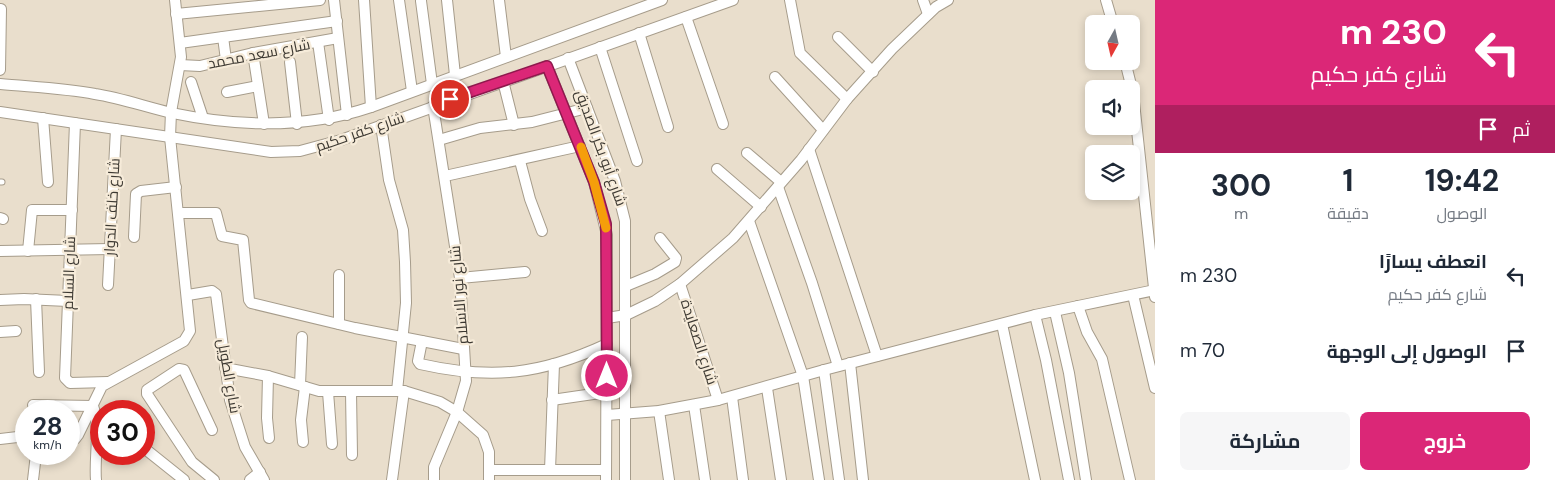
<!DOCTYPE html>
<html lang="ar">
<head>
<meta charset="utf-8">
<style>
  :root { --surface:#fff; --page:#f6f6f7; --text:#1f2937; --muted:#747a83; --accent:#db2777 }
  body { margin:0; font-family:"DM Sans",Cairo,sans-serif; background:var(--page); color:var(--text); direction:rtl; height:100vh; display:flex; flex-direction:column; font-size:19px; white-space:nowrap }
  * { box-sizing:border-box; margin:0 }
  p { font-size:16px; color:var(--muted) }
  .icon { flex:none; width:28px; height:28px; fill:none; stroke:currentColor; stroke-width:2; stroke-linecap:round; stroke-linejoin:round }
  .map { position:relative; flex:1; overflow:hidden; direction:ltr }
  .drawer { display:flex; flex-direction:column; background:var(--surface); width:400px }
  .drawer>* { flex:none }
  .banner { background:#db2777; color:#fff; overflow:hidden }
  .needle { width:32px; rotate:188deg }
  .buttons { position:absolute; left:1085px; top:15px; display:grid; gap:10px }
  .buttons a { display:grid; place-items:center; width:55px; height:55px; border-radius:8px; background:var(--surface); box-shadow:0 2px 8px #0003; font-size:25px }
  .speed { position:absolute; left:15px; top:400px; display:flex; gap:10px; font-size:25px; font-weight:700; text-align:center }
  .speed>* { display:grid; place-content:center; width:65px; height:65px; border-radius:50%; background:var(--surface); box-shadow:0 2px 8px #0003; line-height:1 }
  .speed small { font-size:12px; font-weight:400 }
  .speed .limit { border:8px solid #d22; background:#fff; color:#111 }
  .pin { position:absolute; display:grid; place-items:center; width:42px; height:42px; color:#fff; margin:-21px; border:2px solid #fff; border-radius:50%; box-shadow:0 1px 5px #0007 }
  .me { position:absolute; width:55px; margin:-28px; rotate:0deg; stroke-linejoin:round; filter:drop-shadow(0 0 4px #0008) }
  .turn { display:flex; align-items:center; gap:18px; height:105px; padding:0 25px; font-size:22px }
  .turn .icon { width:65px; height:65px; stroke-width:2.5 }
  .turn b { display:block; font-size:35px; line-height:42px }
  .then { display:flex; align-items:center; height:48px; padding:0 25px; background:#0003; gap:10px; font-size:19px }
  .eta { display:flex; justify-content:space-evenly; align-items:center; height:85px; text-align:center }
  .eta b { font-size:30px; font-weight:700; line-height:35px }
  .button { display:flex; gap:10px; margin-top:auto; padding:10px 25px }
  .button a { flex:1; height:58px; border-radius:8px; background:var(--accent); color:#fff; font-size:20px; font-weight:700; line-height:58px; text-align:center }
  .button a+a { background:var(--page); color:var(--text) }
  ul { padding:0; list-style:none }
  li { display:flex; align-items:center; gap:15px; height:75px; padding:0 25px }
  li div { flex:1 }
  li b { display:block; font-size:19px }
  li em { font-style:normal }
  main { display:flex; flex:1; min-height:0 }
  .map>svg:first-child { display:block }
  .lines { fill:none; stroke-linecap:round; stroke-linejoin:round }
  .lane-casing { stroke:#a69c8b; stroke-width:7 }
  .street-casing { stroke:#a69c8b; stroke-width:12 }
  .lane { stroke:#fff; stroke-width:5 }
  .street { stroke:#fff; stroke-width:10 }
  .route-casing { stroke:#8e194d; stroke-width:12 }
  .route { stroke:#db2777; stroke-width:9 }
  .slow { stroke:#f59e0b; stroke-width:9 }
  .labels { text-anchor:middle; dominant-baseline:central; stroke-width:4.5; stroke-linejoin:round; paint-order:stroke }
  .street-label { font-size:15px; fill:#3d3932; stroke:#f6ebd9 }
</style>
</head>
<body>
<main>
<section class="drawer">
<div class="banner">
<div class="turn"><svg class="icon" aria-label="left" viewBox="0 0 24 24"><path d="M17 20v-9H6M10 6l-5 5 5 5"/></svg><div><b>230 m</b>شارع كفر حكيم</div></div>
<div class="then">ثم<svg class="icon" aria-label="arrive" viewBox="0 0 24 24"><path d="M6 21V4h12l-3 4 3 4H6"/></svg></div>
</div>
<div class="eta">
<div><b>19:42</b><p>الوصول</p></div>
<div><b>1</b><p>دقيقة</p></div>
<div><b>300</b><p>m</p></div>
</div>
<ul>
<li><svg class="icon" aria-label="left" viewBox="0 0 24 24"><path d="M17 20v-9H6M10 6l-5 5 5 5"/></svg><div><b>انعطف يسارًا</b><p>شارع كفر حكيم</p></div><em>230 m</em></li>
<li><svg class="icon" aria-label="arrive" viewBox="0 0 24 24"><path d="M6 21V4h12l-3 4 3 4H6"/></svg><div><b>الوصول إلى الوجهة</b></div><em>70 m</em></li>
</ul>
<div class="button"><a>خروج</a><a>مشاركة</a></div>
</section>
<div class="map">
<svg width="1155" height="480" viewBox="0 0 1155 480">
  <rect width="100%" height="100%" fill="#e9decc"/>
  <g class="lines">
    <!-- lane casing -->
    <g class="lane-casing">
      <polyline id="lane" points="0,182 2,182"/>
    </g>
    <!-- street casing -->
    <g class="street-casing">
      <g id="street">
        <polyline points="334,0 347,115"/>
        <polyline points="364,0 371,107"/>
        <polyline points="399,0 412,91"/>
        <polyline points="447,0 455,75"/>
        <polyline points="499,0 506,57"/>
        <polyline points="790,0 800,53 847,99"/>
        <polyline points="923,0 928,14"/>
        <polyline points="1106,0 1113,24"/>
        <polyline points="421,1 432,84"/>
        <polyline points="176,14 320,0"/>
        <polyline points="686,17 723,124"/>
        <polyline points="639,33 668,127"/>
        <polyline points="223,37 226,60"/>
        <polyline points="838,37 873,72"/>
        <polyline points="318,42 329,120"/>
        <polyline points="180,43 337,21"/>
        <polyline points="600,47 637,161"/>
        <polyline points="253,53 264,124"/>
        <polyline points="568,58 615,181 625,221 625,480"/>
        <polyline points="1125,61 1133,93 1155,297"/>
        <polyline points="290,62 297,124"/>
        <polyline points="180,65 200,66 253,53 338,38"/>
        <polyline points="547,66 594,182 607,235 606,480"/>
        <polyline points="0,70 1,9"/>
        <polyline points="775,77 823,130"/>
        <polyline points="503,81 514,125"/>
        <polyline points="191,82 203,118"/>
        <path d="M 0,84 C 31,87 63,88 95,94 C 121,98 146,107 172,113 C 239,127 306,129 371,107 L 662,0"/>
        <polyline points="227,92 258,86"/>
        <polyline points="433,106 460,278 466,381 457,412 434,467 434,480"/>
        <polyline points="0,112 271,152 300,151 341,140 733,0"/>
        <polyline points="43,118 48,182"/>
        <polyline points="75,123 65,378 70,383 108,382"/>
        <polyline points="381,125 389,180 403,230 405,262 406,303 397,391"/>
        <polyline points="439,140 480,128 532,122 587,108"/>
        <polyline points="809,149 877,356"/>
        <polyline points="747,153 781,182"/>
        <polyline points="520,161 530,199 542,231"/>
        <polyline points="717,169 761,207"/>
        <polyline points="445,176 580,146"/>
        <polyline points="778,187 812,283 838,366"/>
        <polyline points="179,213 216,213 222,236 243,240 249,300 251,303 355,328 463,349"/>
        <polyline points="0,218 3,219"/>
        <polyline points="749,221 803,376 819,480"/>
        <polyline points="134,237 136,194 141,191 176,187"/>
        <polyline points="0,251 110,249"/>
        <polyline points="28,251 32,210 72,210"/>
        <polyline points="460,278 525,272"/>
        <polyline points="680,284 718,400"/>
        <polyline points="108,285 116,129"/>
        <polyline points="626,286 655,274 675,262 676,258 660,238"/>
        <polyline points="188,295 212,291 216,294 230,400 245,447 264,480"/>
        <polyline points="1133,295 1155,388"/>
        <polyline points="36,299 39,372"/>
        <polyline points="0,300 24,299 68,301"/>
        <polyline points="1078,306 1087,332 1102,359 1130,480"/>
        <polyline points="1055,312 1069,373 1086,480"/>
        <polyline points="1035,315 1046,360 1069,480"/>
        <polyline points="607,318 626,315 655,301 680,284 733,238 801,160 847,99 892,49 936,7 948,0"/>
        <polyline points="339,324 339,275"/>
        <polyline points="1002,324 1035,480"/>
        <polyline points="0,332 16,331"/>
        <path d="M 422,341 L 418,361 L 420,364 C 491,380 540,375 607,344"/>
        <polyline points="850,363 863,480"/>
        <polyline points="225,368 268,376 319,391 404,391 440,402 457,412 483,435 489,452 489,480"/>
        <polyline points="824,370 839,480"/>
        <polyline points="268,376 267,418 269,438"/>
        <polyline points="300,385 302,337"/>
        <polyline points="767,388 781,480"/>
        <polyline points="328,392 332,444"/>
        <polyline points="351,392 352,455"/>
        <polyline points="732,397 743,480"/>
        <polyline points="552,400 607,392"/>
        <path d="M 33,405 L 93,406 C 101,428 94,457 96,480"/>
        <polyline points="694,405 705,480"/>
        <polyline points="659,411 669,480"/>
        <polyline points="607,415 659,411 718,400 824,370 1035,315 1155,290"/>
        <polyline points="212,430 184,370 179,369 147,390 147,394 192,462 214,480"/>
        <polyline points="0,439 26,436"/>
        <polyline points="69,440 75,439 78,435 102,386 184,341 190,331 170,137 171,112 181,57 175,0"/>
        <polyline points="303,442 301,420 305,387"/>
        <polyline points="144,448 184,480"/>
        <polyline points="489,470 606,470"/>
        <polyline points="550,470 554,364"/>
        <polyline points="33,480 36,454"/>
        <polyline points="250,480 260,472"/>
        <polyline points="392,480 404,391"/>
      </g>
    </g>
    <!-- lane -->
    <use href="#lane" class="lane"/>
    <!-- street -->
    <use href="#street" class="street"/>
  </g>
  <g class="lines">
    <!-- route casing -->
    <g class="route-casing">
      <polyline id="route" points="450,99 547,66 594,182 606,224 607,376"/>
    </g>
    <!-- route -->
    <use href="#route" class="route"/>
    <!-- slow -->
    <polyline class="slow" points="581,147 594,182 606,228"/>
  </g>
  <g class="labels">
    <!-- street labels -->
    <g class="street-label">
      <text transform="translate(259 54) rotate(-11)">شارع سعد محمد</text>
      <text transform="translate(360 132) rotate(-19)">شارع كفر حكيم</text>
      <text transform="translate(601 148) rotate(70)">شارع أبو بكر الصديق</text>
      <text transform="translate(112 207) rotate(-87)">شارع خلف الدوار</text>
      <text transform="translate(69 273) rotate(-88)">شارع السلام</text>
      <text transform="translate(459 295) rotate(-95)">شارع نور الاسلام</text>
      <text transform="translate(699 342) rotate(72)">شارع الصعايدة</text>
      <text transform="translate(229 376) rotate(80)">شارع الطويل</text>
    </g>
  </g>
</svg>
<div class="buttons">
<a><svg class="needle" viewBox="-14 -14 28 28"><path d="M0-13l5 13h-10z" fill="#e53935"/><path d="M0 13l5-13h-10z" fill="#747a83"/></svg></a>
<a><svg class="icon" aria-label="sound" viewBox="0 0 24 24"><path d="M4 9h4l5-4v14l-5-4H4zM17 9q2 3 0 6"/></svg></a>
<a><svg class="icon" aria-label="layers" viewBox="0 0 24 24"><path d="M12 4l9 5-9 5-9-5zM3 14l9 5 9-5"/></svg></a>
</div>
<div class="speed"><div>28<small>km/h</small></div><div class="limit">30</div></div>
<div class="pin" style="left:450px;top:99px;background:#d93025"><svg class="icon" aria-label="arrive" viewBox="0 0 24 24"><path d="M6 21V4h12l-3 4 3 4H6"/></svg></div>
<svg class="me" style="left:607px;top:376px" viewBox="-20 -20 40 40"><circle r="17" fill="#db2777" stroke="#fff" stroke-width="3"/><path d="M0-11L8 9 0 5-8 9z" fill="#fff"/></svg>
</div>
</main>
</body>
</html>
